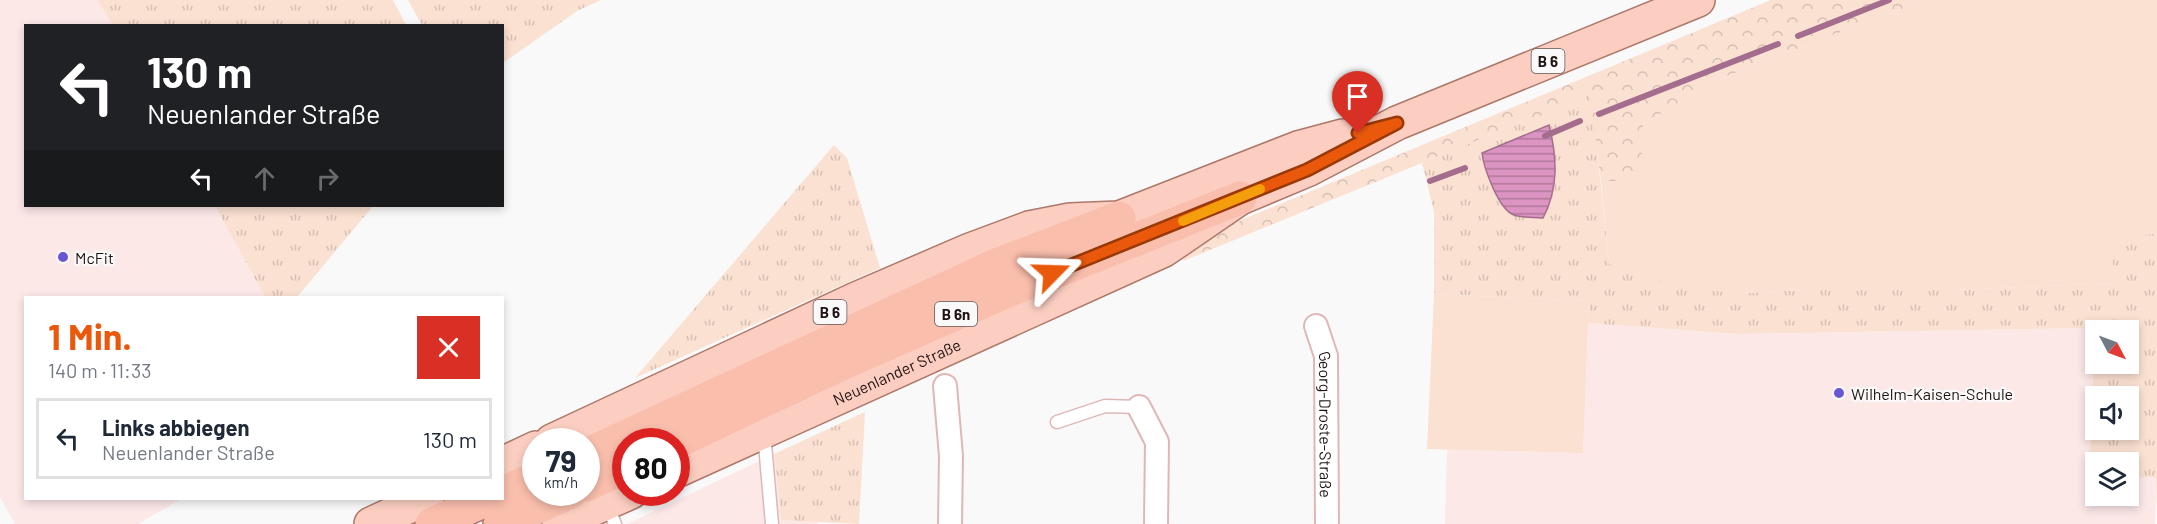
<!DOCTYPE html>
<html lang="de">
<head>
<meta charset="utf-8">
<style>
  :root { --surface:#fff; --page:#f2f2f3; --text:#1f2937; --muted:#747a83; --line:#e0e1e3; --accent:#ea580c }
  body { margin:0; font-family:Barlow,sans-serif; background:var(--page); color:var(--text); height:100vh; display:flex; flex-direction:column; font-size:22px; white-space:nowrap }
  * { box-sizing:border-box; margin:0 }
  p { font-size:20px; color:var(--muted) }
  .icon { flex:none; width:33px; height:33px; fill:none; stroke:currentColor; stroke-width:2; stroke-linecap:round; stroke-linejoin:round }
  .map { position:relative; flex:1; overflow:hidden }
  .details { position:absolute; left:24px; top:296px; width:480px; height:204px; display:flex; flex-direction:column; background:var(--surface); border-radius:0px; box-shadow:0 3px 9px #0003 }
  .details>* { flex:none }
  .top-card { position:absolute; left:24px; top:24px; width:480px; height:183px; border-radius:0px; box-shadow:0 3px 9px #0003; background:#202124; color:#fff; overflow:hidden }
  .needle { width:39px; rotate:131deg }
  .tools { position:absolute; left:2085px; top:320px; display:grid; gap:12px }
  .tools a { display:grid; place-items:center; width:54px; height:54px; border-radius:0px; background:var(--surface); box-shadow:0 3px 9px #0003; font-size:30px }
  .speed { position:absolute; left:522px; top:428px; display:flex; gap:12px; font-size:30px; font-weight:700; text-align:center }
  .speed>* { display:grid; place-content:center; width:78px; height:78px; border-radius:50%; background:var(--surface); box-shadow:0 3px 9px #0003; line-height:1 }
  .speed small { font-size:15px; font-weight:400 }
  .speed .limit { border:9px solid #d22; background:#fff; color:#111 }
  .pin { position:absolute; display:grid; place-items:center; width:51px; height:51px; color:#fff; margin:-62px -26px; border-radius:50% 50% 50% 0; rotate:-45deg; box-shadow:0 0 6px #0007 }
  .pin .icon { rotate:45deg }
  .me { position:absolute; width:66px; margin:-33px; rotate:68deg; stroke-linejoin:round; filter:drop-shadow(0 0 4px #0008) }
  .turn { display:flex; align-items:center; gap:21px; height:126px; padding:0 24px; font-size:27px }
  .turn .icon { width:78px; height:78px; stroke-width:2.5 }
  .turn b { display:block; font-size:42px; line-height:51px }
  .lanes { display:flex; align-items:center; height:57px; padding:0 24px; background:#0003; justify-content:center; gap:30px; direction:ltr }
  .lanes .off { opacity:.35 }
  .round { display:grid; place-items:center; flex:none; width:63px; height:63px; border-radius:0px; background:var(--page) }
  .headline { display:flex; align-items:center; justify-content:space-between; height:102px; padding:0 24px }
  h1 { font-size:36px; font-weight:700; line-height:45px; color:var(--accent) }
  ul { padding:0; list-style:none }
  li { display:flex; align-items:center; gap:18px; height:81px; margin:0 12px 9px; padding:0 12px; border:3px solid var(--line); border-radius:0px }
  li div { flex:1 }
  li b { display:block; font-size:22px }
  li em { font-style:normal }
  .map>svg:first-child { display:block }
  .built { fill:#fde8e8 }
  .grass { fill:url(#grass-tufts); fill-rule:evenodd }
  .forest { fill:url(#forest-crowns) }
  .garden { fill:#fae1d1 }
  .water { fill:url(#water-rules); stroke:#a46d8e; stroke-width:1.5 }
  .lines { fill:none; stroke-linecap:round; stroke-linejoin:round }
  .stream { stroke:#a46d8e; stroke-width:6 }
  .service-casing { stroke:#dfb7b7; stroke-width:15 }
  .minor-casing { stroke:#dfb7b7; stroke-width:26 }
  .primary-casing { stroke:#ad7769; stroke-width:36 }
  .trunk-casing { stroke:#ad7769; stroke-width:36 }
  .service { stroke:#fff; stroke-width:12 }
  .minor { stroke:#fff; stroke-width:22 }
  .primary { stroke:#fbcec1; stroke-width:33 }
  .trunk { stroke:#fabeac; stroke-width:33 }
  .route-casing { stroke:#983908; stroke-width:15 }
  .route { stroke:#ea580c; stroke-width:10 }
  .slow { stroke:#f59e0b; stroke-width:10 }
  .poi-dot { fill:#6a56d0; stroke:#f9f9f9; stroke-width:2 }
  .labels { text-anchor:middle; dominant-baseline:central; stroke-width:4.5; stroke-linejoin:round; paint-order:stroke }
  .shield { fill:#f9f9f9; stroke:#625858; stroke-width:1.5 }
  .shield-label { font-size:15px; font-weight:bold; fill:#211313 }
  .poi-label { font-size:16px; fill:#211313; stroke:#f9f9f9; text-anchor:start }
  .street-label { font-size:16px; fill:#211313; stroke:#f9f9f9 }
</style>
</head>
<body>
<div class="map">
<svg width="2157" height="524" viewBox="0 0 2157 524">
  <defs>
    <pattern id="grass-tufts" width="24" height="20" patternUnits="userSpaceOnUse" patternTransform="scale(1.5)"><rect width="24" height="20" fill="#fae1d1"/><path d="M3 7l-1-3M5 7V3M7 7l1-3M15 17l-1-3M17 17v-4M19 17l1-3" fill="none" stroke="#d6c0b3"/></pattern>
    <pattern id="forest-crowns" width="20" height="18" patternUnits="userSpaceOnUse" patternTransform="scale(1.5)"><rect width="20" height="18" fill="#fae1d1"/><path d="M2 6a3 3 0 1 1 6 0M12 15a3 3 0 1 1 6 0" fill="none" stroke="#d6c0b3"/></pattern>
    <pattern id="water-rules" width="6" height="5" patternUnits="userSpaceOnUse" patternTransform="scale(1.5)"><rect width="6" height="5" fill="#dc94c2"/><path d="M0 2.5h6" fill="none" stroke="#b2789c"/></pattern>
  </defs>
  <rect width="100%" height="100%" fill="#f9f9f9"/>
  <!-- built -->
  <g class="built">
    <polygon points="0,0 97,0 113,25 26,26 26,206 215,206 265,297 26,297 26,498 183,498 138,524 15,524 0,497"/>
    <polygon points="1588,323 1737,334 2096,328 2089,478 2095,479 2096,495 2128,495 2129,478 2156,477 2155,524 1445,524 1447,449 1583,453"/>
    <polygon points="774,454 781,520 817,520 818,524 627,524"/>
  </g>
  <!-- grass -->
  <g class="grass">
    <polygon points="97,0 393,0 406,25 113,25"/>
    <polygon points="408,0 601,0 577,11 503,63 502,26 422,25"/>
    <path d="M 1591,93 L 1609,263 L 1741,293 L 1809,290 L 1953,290 L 2115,283 L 2110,240 L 2157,233 L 2157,524 L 2156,477 L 2129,478 L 2128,462 L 2096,462 L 2095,479 L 2089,479 L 2095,331 L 2096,363 L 2128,363 L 2128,330 L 2095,328 L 1737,334 L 1588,323 L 1589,301 L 1434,294 L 1434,211 L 1422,163 ZM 2096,396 L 2128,396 L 2128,429 L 2096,429 Z"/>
    <polygon points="834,145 847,158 880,268 635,378"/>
    <polygon points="215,206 373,206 297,297 265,297"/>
    <polygon points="865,412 859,524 781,520 774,454"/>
  </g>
  <!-- forest -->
  <polygon class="forest" points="1771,0 1925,0 1717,80 1643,125 1642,180 1601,182 1590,94 1183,261 1191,241"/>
  <!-- garden -->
  <g class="garden">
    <polygon points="1925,0 2157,0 2157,233 2111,240 2115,283 1953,290 1809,290 1741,293 1687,289 1609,264 1601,182 1641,179 1643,125 1717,80"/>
    <polygon points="1434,294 1589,301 1583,453 1427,449"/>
  </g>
  <!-- water -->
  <path class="water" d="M 1549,125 C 1557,157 1559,188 1543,218 C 1534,217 1522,218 1514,215 C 1499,210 1484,169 1482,153 Z"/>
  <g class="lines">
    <!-- stream -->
    <g class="stream">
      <polyline points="1798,36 1889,0"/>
      <polyline points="1599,114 1778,44"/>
      <polyline points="1545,136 1580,121"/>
      <polyline points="1430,181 1465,168"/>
    </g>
    <!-- service casing -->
    <g class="service-casing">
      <g id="service">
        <polyline points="1057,422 1105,406 1139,407"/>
        <polyline points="764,433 772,524"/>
        <polyline points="607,504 615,524"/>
      </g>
    </g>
    <!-- minor casing -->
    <g class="minor-casing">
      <g id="minor">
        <path id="s1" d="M 1316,326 L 1326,356 L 1327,524"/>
        <polyline points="945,386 951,456 950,524"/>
        <polyline points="1139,407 1157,442 1156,524"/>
      </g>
    </g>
    <!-- primary casing -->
    <g class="primary-casing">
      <g id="primary">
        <polyline points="552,441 854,300 970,250 1029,228 1070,220 1119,218 1298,148 1343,136"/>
        <polyline points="502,464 536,448"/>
        <path id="s2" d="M 676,471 L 1164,250 L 1240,198 L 1307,170 L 1397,123 L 1698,0"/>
        <polyline points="371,524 427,498"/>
        <polyline points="559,524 631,492"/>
      </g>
    </g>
    <!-- trunk casing -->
    <g class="trunk-casing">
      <g id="trunk">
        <polyline points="676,442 835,367 1010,290 1240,198"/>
        <polyline points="586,455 994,266 1119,218"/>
        <polyline points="586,485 626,467"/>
        <polyline points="502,493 536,478"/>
        <polyline points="432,524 490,498"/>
        <polyline points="500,524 571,492"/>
      </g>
    </g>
    <!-- service -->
    <use href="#service" class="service"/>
    <!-- minor -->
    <use href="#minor" class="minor"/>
    <!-- primary -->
    <use href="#primary" class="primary"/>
    <!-- trunk -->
    <use href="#trunk" class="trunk"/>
  </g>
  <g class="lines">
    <!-- route casing -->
    <g class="route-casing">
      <polyline id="route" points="1052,273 1307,170 1397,123 1358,133"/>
    </g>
    <!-- route -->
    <use href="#route" class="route"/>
    <!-- slow -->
    <polyline class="slow" points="1183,221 1260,189"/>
  </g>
  <!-- markers -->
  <g class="poi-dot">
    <circle cx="63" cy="257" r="6"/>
    <circle cx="1839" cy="393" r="6"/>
  </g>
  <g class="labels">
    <!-- shield labels -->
    <g class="shield">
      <rect x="1531.5" y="49" width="33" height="24" rx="4.5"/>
      <rect x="813.5" y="300" width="33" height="24" rx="4.5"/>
      <rect x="935" y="302" width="42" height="24" rx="4.5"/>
    </g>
    <g class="shield-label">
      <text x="1548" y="61">B 6</text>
      <text x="830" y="312">B 6</text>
      <text x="956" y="314">B 6n</text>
    </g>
    <!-- poi labels -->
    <g class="poi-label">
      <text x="75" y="257">McFit</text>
      <text x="1851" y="393">Wilhelm-Kaisen-Schule</text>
    </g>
    <!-- street labels -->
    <g class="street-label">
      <text stroke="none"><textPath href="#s2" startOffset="242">Neuenlander Straße</textPath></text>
      <text stroke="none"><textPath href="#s1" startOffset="100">Georg-Droste-Straße</textPath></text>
    </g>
  </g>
</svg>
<div class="tools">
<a><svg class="needle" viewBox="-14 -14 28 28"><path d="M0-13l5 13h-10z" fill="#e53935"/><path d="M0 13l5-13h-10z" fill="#747a83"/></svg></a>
<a><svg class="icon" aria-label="sound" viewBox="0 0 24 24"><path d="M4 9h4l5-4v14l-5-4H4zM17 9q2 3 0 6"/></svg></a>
<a><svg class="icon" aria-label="layers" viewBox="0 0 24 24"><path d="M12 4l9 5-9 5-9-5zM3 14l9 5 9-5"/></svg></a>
</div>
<div class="speed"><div>79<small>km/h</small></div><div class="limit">80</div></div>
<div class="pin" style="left:1358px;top:133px;background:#d93025"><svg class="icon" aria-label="arrive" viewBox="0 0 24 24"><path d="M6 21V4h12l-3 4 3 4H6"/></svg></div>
<svg class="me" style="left:1052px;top:273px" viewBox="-20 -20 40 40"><path d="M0-17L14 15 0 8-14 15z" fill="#ea580c" stroke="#fff" stroke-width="4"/></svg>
<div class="top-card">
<div class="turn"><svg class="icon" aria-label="left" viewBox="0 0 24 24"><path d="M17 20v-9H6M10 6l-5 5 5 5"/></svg><div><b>130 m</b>Neuenlander Straße</div></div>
<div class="lanes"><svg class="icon" aria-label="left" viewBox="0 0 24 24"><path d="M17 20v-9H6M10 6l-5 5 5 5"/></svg><svg class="icon off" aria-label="ahead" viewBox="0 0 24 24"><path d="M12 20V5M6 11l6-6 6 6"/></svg><svg class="icon off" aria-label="right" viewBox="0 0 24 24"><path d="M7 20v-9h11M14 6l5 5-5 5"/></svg></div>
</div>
<section class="details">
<div class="headline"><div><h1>1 Min.</h1><p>140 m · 11:33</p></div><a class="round" style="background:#d93025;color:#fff"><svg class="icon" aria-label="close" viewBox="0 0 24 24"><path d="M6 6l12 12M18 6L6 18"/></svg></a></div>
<ul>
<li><svg class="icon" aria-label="left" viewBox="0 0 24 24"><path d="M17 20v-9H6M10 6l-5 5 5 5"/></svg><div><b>Links abbiegen</b><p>Neuenlander Straße</p></div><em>130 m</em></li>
</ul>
</section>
</div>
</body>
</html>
